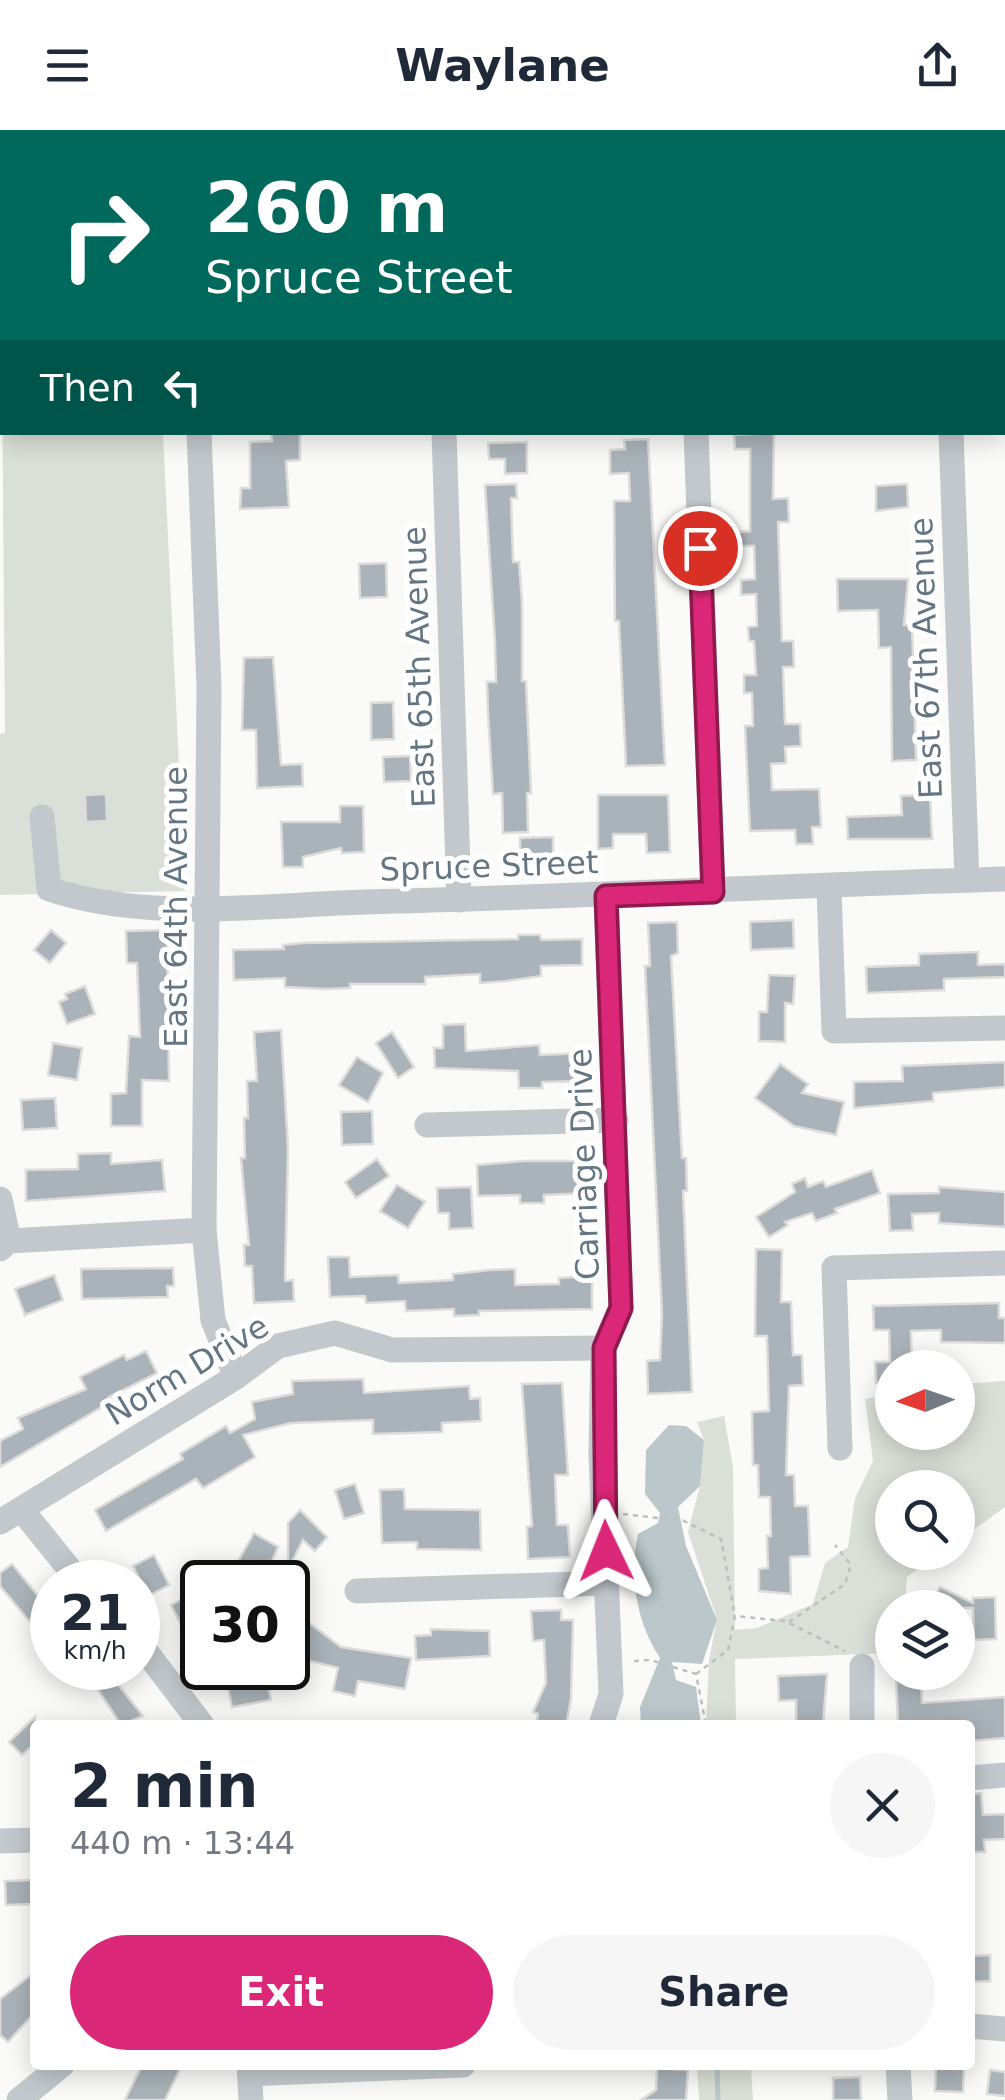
<!DOCTYPE html>
<html lang="en">
<head>
<meta charset="utf-8">
<style>
  :root { --surface:#fff; --page:#f6f6f7; --text:#1f2937; --muted:#747a83; --accent:#db2777 }
  body { margin:0; font-family:"DejaVu Sans",sans-serif; background:var(--page); color:var(--text); height:100vh; display:flex; flex-direction:column; font-size:38px; white-space:nowrap }
  * { box-sizing:border-box; margin:0 }
  p { font-size:32px; color:var(--muted) }
  .icon { flex:none; width:55px; height:55px; fill:none; stroke:currentColor; stroke-width:2; stroke-linecap:round; stroke-linejoin:round }
  .map { position:relative; flex:1; overflow:hidden }
  .sheet { position:absolute; left:30px; top:1590px; width:945px; height:350px; display:flex; flex-direction:column; background:var(--surface); border-radius:10px; box-shadow:0 5px 25px #0003 }
  .sheet>* { flex:none }
  .top-card { position:absolute; left:0px; top:0px; width:1005px; height:305px; box-shadow:0 5px 25px #0003; background:#00695c; color:#fff; overflow:hidden }
  .needle { width:65px; rotate:268deg }
  .fabs { position:absolute; left:875px; top:1220px; display:grid; gap:20px }
  .fabs a { display:grid; place-items:center; width:100px; height:100px; border-radius:50%; background:var(--surface); box-shadow:0 5px 25px #0003; font-size:50px }
  .speed { position:absolute; left:30px; top:1430px; display:flex; gap:20px; font-size:50px; font-weight:700; text-align:center }
  .speed>* { display:grid; place-content:center; width:130px; height:130px; border-radius:50%; background:var(--surface); box-shadow:0 5px 25px #0003; line-height:1 }
  .speed small { font-size:25px; font-weight:400 }
  .speed .limit { border:5px solid #111; border-radius:15px; background:#fff; color:#111 }
  .pin { position:absolute; display:grid; place-items:center; width:85px; height:85px; color:#fff; margin:-42px; border:5px solid #fff; border-radius:50%; box-shadow:0 2px 10px #0007 }
  .me { position:absolute; width:110px; margin:-55px; rotate:358deg; stroke-linejoin:round; filter:drop-shadow(0 0 8px #0008) }
  .turn { display:flex; align-items:center; gap:35px; height:210px; padding:0 40px; font-size:45px }
  .turn .icon { width:130px; height:130px; stroke-width:2.5 }
  .turn b { display:block; font-size:70px; line-height:85px }
  .then { display:flex; align-items:center; height:95px; padding:0 40px; background:#0003; gap:20px; font-size:38px }
  .round { display:grid; place-items:center; flex:none; width:105px; height:105px; border-radius:52px; background:var(--page) }
  .summary { display:flex; align-items:center; justify-content:space-between; height:170px; padding:0 40px }
  h1 { font-size:60px; font-weight:800; line-height:75px }
  .action { display:flex; gap:20px; margin-top:auto; padding:20px 40px }
  .action a { flex:1; height:115px; border-radius:60px; background:var(--accent); color:#fff; font-size:40px; font-weight:800; line-height:115px; text-align:center }
  .action a+a { background:var(--page); color:var(--text) }
  header { display:flex; justify-content:space-between; align-items:center; height:130px; padding:0 40px; background:var(--surface); font-size:45px; font-weight:800 }
  .map>svg:first-child { display:block }
  .green { fill:#dadfd7 }
  .water { fill:#bbc7cb }
  .lines { fill:none; stroke-linecap:round; stroke-linejoin:round }
  .stream { stroke:#bbc7cb; stroke-width:5 }
  .building { fill:#aab3b9; stroke:#dcdcda; stroke-width:2.5 }
  .path { stroke:#bbbfc2; stroke-width:2.5; stroke-dasharray:5 5; stroke-linecap:butt }
  .minor { stroke:#c3c8cc; stroke-width:25 }
  .route-casing { stroke:#8e194d; stroke-width:25 }
  .route { stroke:#db2777; stroke-width:18 }
  .labels { text-anchor:middle; dominant-baseline:central; stroke-width:10; stroke-linejoin:round; paint-order:stroke }
  .street-label { font-size:32px; fill:#657683; stroke:#fff }
</style>
</head>
<body>
<header><svg class="icon" aria-label="menu" viewBox="0 0 24 24"><path d="M4 6h16M4 12h16M4 18h16"/></svg>Waylane<svg class="icon" aria-label="share" viewBox="0 0 24 24"><path d="M12 15V3M7 8l5-5 5 5M5 13v7h14v-7"/></svg></header>
<div class="map">
<svg width="1005" height="1970" viewBox="0 0 1005 1970">
  <rect width="100%" height="100%" fill="#fafaf8"/>
  <!-- green -->
  <g class="green">
    <polygon points="0,0 160,0 2,2 2,302 163,303 185,761 0,765 0,604 5,603"/>
    <polygon points="1005,1251 1005,1377 958,1411 958,1358 892,1358 892,1422 941,1423 907,1447 905,1477 892,1478 892,1523 735,1529 736,1595 706,1595 709,1530 717,1489 688,1402 700,1356 704,1310 697,1292 724,1286 733,1337 735,1500 757,1498 813,1474 825,1433 848,1417 855,1368 873,1331 865,1269 892,1265 892,1302 958,1302 958,1254"/>
    <polygon points="697,1935 751,1935 753,1970 699,1970"/>
  </g>
  <!-- water -->
  <path class="water" d="M 669,1295 L 686,1296 L 704,1310 L 700,1356 L 678,1377 L 686,1416 L 717,1490 L 702,1534 L 672,1532 L 676,1550 L 696,1557 L 701,1595 L 641,1595 L 640,1577 L 660,1528 C 636,1492 629,1446 638,1404 L 658,1393 L 660,1383 L 645,1364 L 646,1320 Z"/>
  <g class="lines">
    <!-- stream -->
    <polyline class="stream" points="717,1935 718,1970"/>
  </g>
  <!-- building -->
  <g class="building">
    <polygon points="271,302 300,302 300,330 286,331 289,377 240,379 241,358 250,358 250,312 272,311"/>
    <polygon points="774,303 773,369 788,368 789,392 778,392 782,511 793,511 794,537 783,537 785,594 800,594 801,616 785,617 786,633 771,634 772,660 819,659 821,697 812,697 813,714 796,714 795,700 750,701 745,596 753,596 752,563 744,563 744,545 756,545 754,511 749,511 748,497 757,496 756,464 741,465 741,450 755,449 754,416 738,416 738,402 750,401 750,319 735,319 734,305"/>
    <polygon points="648,309 665,635 626,636 619,491 615,491 614,371 630,371 629,343 610,344 610,320 625,319 624,310"/>
    <polygon points="527,312 527,343 505,344 505,329 489,329 488,313"/>
    <polygon points="516,354 517,368 511,368 513,432 519,432 522,472 522,551 526,551 531,663 527,663 528,702 503,703 502,663 493,664 488,584 487,552 496,552 495,512 485,355"/>
    <polygon points="907,354 908,377 876,381 876,356"/>
    <polygon points="386,433 387,467 360,468 359,434"/>
    <polygon points="837,449 908,449 904,495 912,495 916,630 892,631 891,517 879,518 878,480 838,481"/>
    <polygon points="273,527 281,635 302,634 303,656 257,658 256,600 242,600 244,528"/>
    <polygon points="393,572 394,609 371,610 371,573"/>
    <polygon points="410,626 411,651 384,652 383,627"/>
    <polygon points="106,664 107,691 86,692 85,665"/>
    <polygon points="598,665 668,665 670,722 647,723 646,704 613,704 613,718 598,719"/>
    <polygon points="930,665 932,709 848,709 847,687 902,685 901,666"/>
    <polygon points="340,676 363,676 364,722 342,723 341,718 303,727 303,737 283,737 281,692 340,692"/>
    <polygon points="553,707 553,728 520,729 520,708"/>
    <polygon points="793,790 794,818 751,820 750,792"/>
    <polygon points="677,792 678,823 671,826 682,1028 686,1028 687,1061 683,1061 692,1262 648,1264 647,1231 660,1230 662,1184 645,836 650,836 648,793"/>
    <polygon points="51,800 66,813 50,833 34,820"/>
    <polygon points="167,800 169,951 142,950 142,996 111,996 111,964 126,963 129,906 140,907 137,833 127,833 126,801"/>
    <polygon points="518,805 540,805 541,810 582,809 582,835 541,836 541,846 507,851 480,853 480,844 425,847 425,854 350,854 350,858 326,859 285,857 285,848 234,850 233,820 284,819 283,815 303,813 518,809"/>
    <polygon points="978,822 978,835 1005,834 1005,847 944,849 944,860 867,863 866,837 919,835 919,824"/>
    <polygon points="769,845 795,846 793,874 785,873 785,912 759,911 759,882 767,882"/>
    <polygon points="85,856 95,884 67,894 59,872 67,869 65,864"/>
    <polygon points="465,894 466,921 539,915 540,925 585,923 586,951 542,952 542,958 519,958 518,941 435,938 434,918 443,918 443,895"/>
    <polygon points="281,900 288,1018 285,1151 293,1150 294,1171 254,1173 252,1136 245,1136 244,1115 249,1115 241,1028 245,1028 244,988 248,988 247,951 257,951 254,902"/>
    <polygon points="392,902 414,937 398,948 376,913"/>
    <polygon points="53,913 82,918 77,950 48,945"/>
    <polygon points="357,927 383,943 368,972 339,955"/>
    <polygon points="1005,932 1005,957 933,963 933,971 854,978 854,952 903,951 902,936"/>
    <polygon points="780,934 808,954 802,963 844,972 836,1005 794,996 755,968"/>
    <polygon points="55,968 57,998 23,1000 21,970"/>
    <polygon points="372,981 373,1014 342,1015 341,982"/>
    <polygon points="111,1023 111,1034 162,1030 165,1061 26,1071 26,1040 78,1039 78,1024"/>
    <polygon points="377,1029 389,1046 356,1068 345,1052"/>
    <polygon points="523,1031 589,1031 590,1063 544,1065 544,1073 520,1073 520,1065 478,1066 477,1035"/>
    <polygon points="872,1040 880,1063 835,1079 837,1083 816,1091 812,1083 785,1092 788,1095 769,1107 756,1087 795,1062 792,1054 805,1048 808,1057 823,1051 826,1057"/>
    <polygon points="397,1055 425,1072 408,1098 380,1081"/>
    <polygon points="471,1057 473,1098 449,1099 449,1083 438,1083 437,1058"/>
    <polygon points="939,1057 1005,1062 1005,1097 939,1093 939,1083 912,1084 913,1100 890,1101 888,1064 939,1063"/>
    <polygon points="756,1119 782,1120 781,1172 791,1172 793,1225 802,1225 803,1255 789,1256 786,1345 794,1345 795,1376 808,1376 810,1426 790,1427 791,1464 759,1461 759,1439 768,1438 767,1406 771,1406 770,1367 759,1367 758,1335 753,1335 752,1282 769,1281 767,1206 755,1206"/>
    <polygon points="328,1127 349,1127 350,1147 398,1145 399,1153 453,1150 453,1144 490,1140 515,1139 515,1155 559,1154 559,1148 592,1146 592,1179 479,1181 479,1185 454,1186 454,1179 406,1181 405,1171 366,1173 365,1166 330,1167"/>
    <polygon points="173,1138 174,1156 167,1156 168,1167 82,1169 81,1139"/>
    <polygon points="54,1145 63,1170 25,1185 15,1159"/>
    <polygon points="999,1173 999,1188 1005,1188 1005,1213 941,1212 941,1200 911,1201 912,1238 892,1238 892,1253 876,1253 875,1232 890,1232 889,1200 874,1200 873,1176"/>
    <polygon points="146,1221 157,1243 109,1267 112,1271 0,1337 0,1311 23,1299 18,1288 86,1259 80,1247 124,1225 127,1230"/>
    <polygon points="363,1249 364,1263 469,1256 470,1269 480,1268 481,1291 442,1293 442,1302 373,1304 373,1290 291,1293 243,1305 255,1327 203,1358 196,1349 106,1401 95,1380 183,1329 180,1324 226,1296 230,1303 255,1289 252,1272 293,1264 292,1251"/>
    <polygon points="562,1253 568,1345 555,1345 557,1395 568,1395 570,1427 528,1429 527,1397 532,1396 522,1254"/>
    <polygon points="355,1354 364,1383 344,1389 335,1360"/>
    <polygon points="404,1359 405,1379 480,1380 481,1420 417,1419 417,1412 382,1413 380,1360"/>
    <polygon points="300,1380 327,1407 315,1421 303,1410 288,1439 288,1393"/>
    <polygon points="254,1403 278,1417 263,1452 235,1437"/>
    <polygon points="154,1425 169,1455 148,1466 133,1436"/>
    <polygon points="12,1434 52,1483 52,1518 0,1456 0,1443"/>
    <polygon points="940,1457 973,1473 973,1468 995,1467 996,1509 974,1510 973,1478 930,1478"/>
    <polygon points="193,1464 202,1483 202,1498 187,1506 171,1475"/>
    <polygon points="561,1480 561,1490 573,1490 571,1569 566,1595 547,1595 536,1593 538,1584 533,1582 546,1553 544,1510 533,1511 531,1481"/>
    <polygon points="305,1490 341,1517 411,1528 405,1559 358,1551 355,1566 333,1561 338,1538 310,1531 288,1514"/>
    <polygon points="431,1499 489,1501 490,1526 416,1530 415,1506 431,1505"/>
    <polygon points="74,1538 111,1538 107,1541 143,1586 121,1595 93,1552 89,1556"/>
    <polygon points="827,1544 823,1595 796,1595 796,1570 779,1571 778,1546"/>
    <polygon points="921,1547 922,1573 1005,1567 1005,1608 970,1611 970,1595 898,1595 896,1548"/>
    <polygon points="267,1549 271,1570 232,1577 228,1557"/>
    <polygon points="35,1587 35,1613 22,1625 9,1612"/>
    <polygon points="981,1663 983,1685 1005,1684 1005,1709 984,1710 985,1722 970,1722 970,1664"/>
    <polygon points="35,1750 35,1774 6,1775 5,1751"/>
    <polygon points="990,1825 990,1851 970,1852 970,1826"/>
    <polygon points="35,1842 35,1882 8,1912 0,1905 0,1869"/>
    <polygon points="142,1935 182,1935 165,1970 125,1970"/>
    <polygon points="936,1935 964,1937 963,1962 935,1961"/>
    <polygon points="657,1938 688,1940 686,1970 641,1970 656,1960"/>
    <polygon points="990,1940 1005,1942 1005,1966 987,1964"/>
    <polygon points="860,1947 861,1970 833,1970 833,1948"/>
  </g>
  <g class="lines">
    <!-- path -->
    <g class="path">
      <polyline points="623,1384 684,1391 721,1409 735,1486"/>
      <polyline points="789,1492 845,1454 851,1435 835,1415"/>
      <polyline points="634,1531 650,1530 696,1544 706,1595"/>
      <polyline points="696,1544 728,1520 735,1486 785,1491 845,1521"/>
    </g>
    <!-- minor -->
    <g class="minor">
      <polyline points="187,0 187,2"/>
      <polyline points="435,0 435,2"/>
      <polyline points="685,0 685,2"/>
      <polyline points="939,0 939,2"/>
      <polyline points="199,302 209,557 204,1100 213,1190 236,1247"/>
      <polyline points="444,302 459,770"/>
      <polyline points="696,302 713,762"/>
      <polyline points="951,302 967,750"/>
      <path d="M 42,687 L 49,759 C 147,792 264,775 366,772 C 579,767 792,755 1005,749"/>
      <polyline points="829,758 834,901 1005,898"/>
      <polyline points="427,995 616,990"/>
      <polyline points="0,1069 9,1111"/>
      <polyline points="0,1119 9,1111 204,1100"/>
      <polyline points="840,1318 834,1138 1005,1133"/>
      <polyline points="21,1379 80,1452"/>
      <polyline points="0,1392 236,1247 278,1216 335,1203 392,1220 603,1218"/>
      <polyline points="357,1461 607,1453"/>
      <polyline points="138,1511 202,1595"/>
      <polyline points="862,1536 862,1595"/>
      <polyline points="601,1595 611,1564 601,1324 603,1218 621,1178 606,765"/>
      <polyline points="970,1648 1005,1645"/>
      <polyline points="0,1711 35,1710"/>
      <polyline points="970,1896 1005,1899"/>
      <polyline points="249,1935 251,1970"/>
      <polyline points="898,1935 900,1970"/>
      <polyline points="250,1944 463,1935"/>
      <polyline points="19,1970 62,1935"/>
    </g>
  </g>
  <g class="lines">
    <!-- route casing -->
    <g class="route-casing">
      <polyline id="route" points="606,1421 604,1218 621,1178 606,766 713,762 700,418"/>
    </g>
    <!-- route -->
    <use href="#route" class="route"/>
  </g>
  <g class="labels">
    <!-- street labels -->
    <g class="street-label">
      <text transform="translate(926 528) rotate(-92)">East 67th Avenue</text>
      <text transform="translate(419 537) rotate(-92)">East 65th Avenue</text>
      <text transform="translate(489 736) rotate(-2)">Spruce Street</text>
      <text transform="translate(176 777) rotate(-90)">East 64th Avenue</text>
      <text transform="translate(584 1034) rotate(-92)">Carriage Drive</text>
      <text transform="translate(187 1240) rotate(-31)">Norm Drive</text>
    </g>
  </g>
</svg>
<div class="fabs">
<a><svg class="needle" viewBox="-14 -14 28 28"><path d="M0-13l5 13h-10z" fill="#e53935"/><path d="M0 13l5-13h-10z" fill="#747a83"/></svg></a>
<a><svg class="icon" aria-label="search" viewBox="0 0 24 24"><circle cx="10" cy="10" r="6"/><path d="M15 15l6 6"/></svg></a>
<a><svg class="icon" aria-label="layers" viewBox="0 0 24 24"><path d="M12 4l9 5-9 5-9-5zM3 14l9 5 9-5"/></svg></a>
</div>
<div class="speed"><div>21<small>km/h</small></div><div class="limit">30</div></div>
<div class="pin" style="left:700px;top:418px;background:#d93025"><svg class="icon" aria-label="arrive" viewBox="0 0 24 24"><path d="M6 21V4h12l-3 4 3 4H6"/></svg></div>
<svg class="me" style="left:606px;top:1421px" viewBox="-20 -20 40 40"><path d="M0-17L14 15 0 8-14 15z" fill="#db2777" stroke="#fff" stroke-width="4"/></svg>
<div class="top-card">
<div class="turn"><svg class="icon" aria-label="right" viewBox="0 0 24 24"><path d="M7 20v-9h11M14 6l5 5-5 5"/></svg><div><b>260 m</b>Spruce Street</div></div>
<div class="then">Then<svg class="icon" aria-label="left" viewBox="0 0 24 24"><path d="M17 20v-9H6M10 6l-5 5 5 5"/></svg></div>
</div>
<section class="sheet">
<div class="summary"><div><h1>2 min</h1><p>440 m · 13:44</p></div><a class="round"><svg class="icon" aria-label="close" viewBox="0 0 24 24"><path d="M6 6l12 12M18 6L6 18"/></svg></a></div>
<div class="action"><a>Exit</a><a>Share</a></div>
</section>
</div>
</body>
</html>
